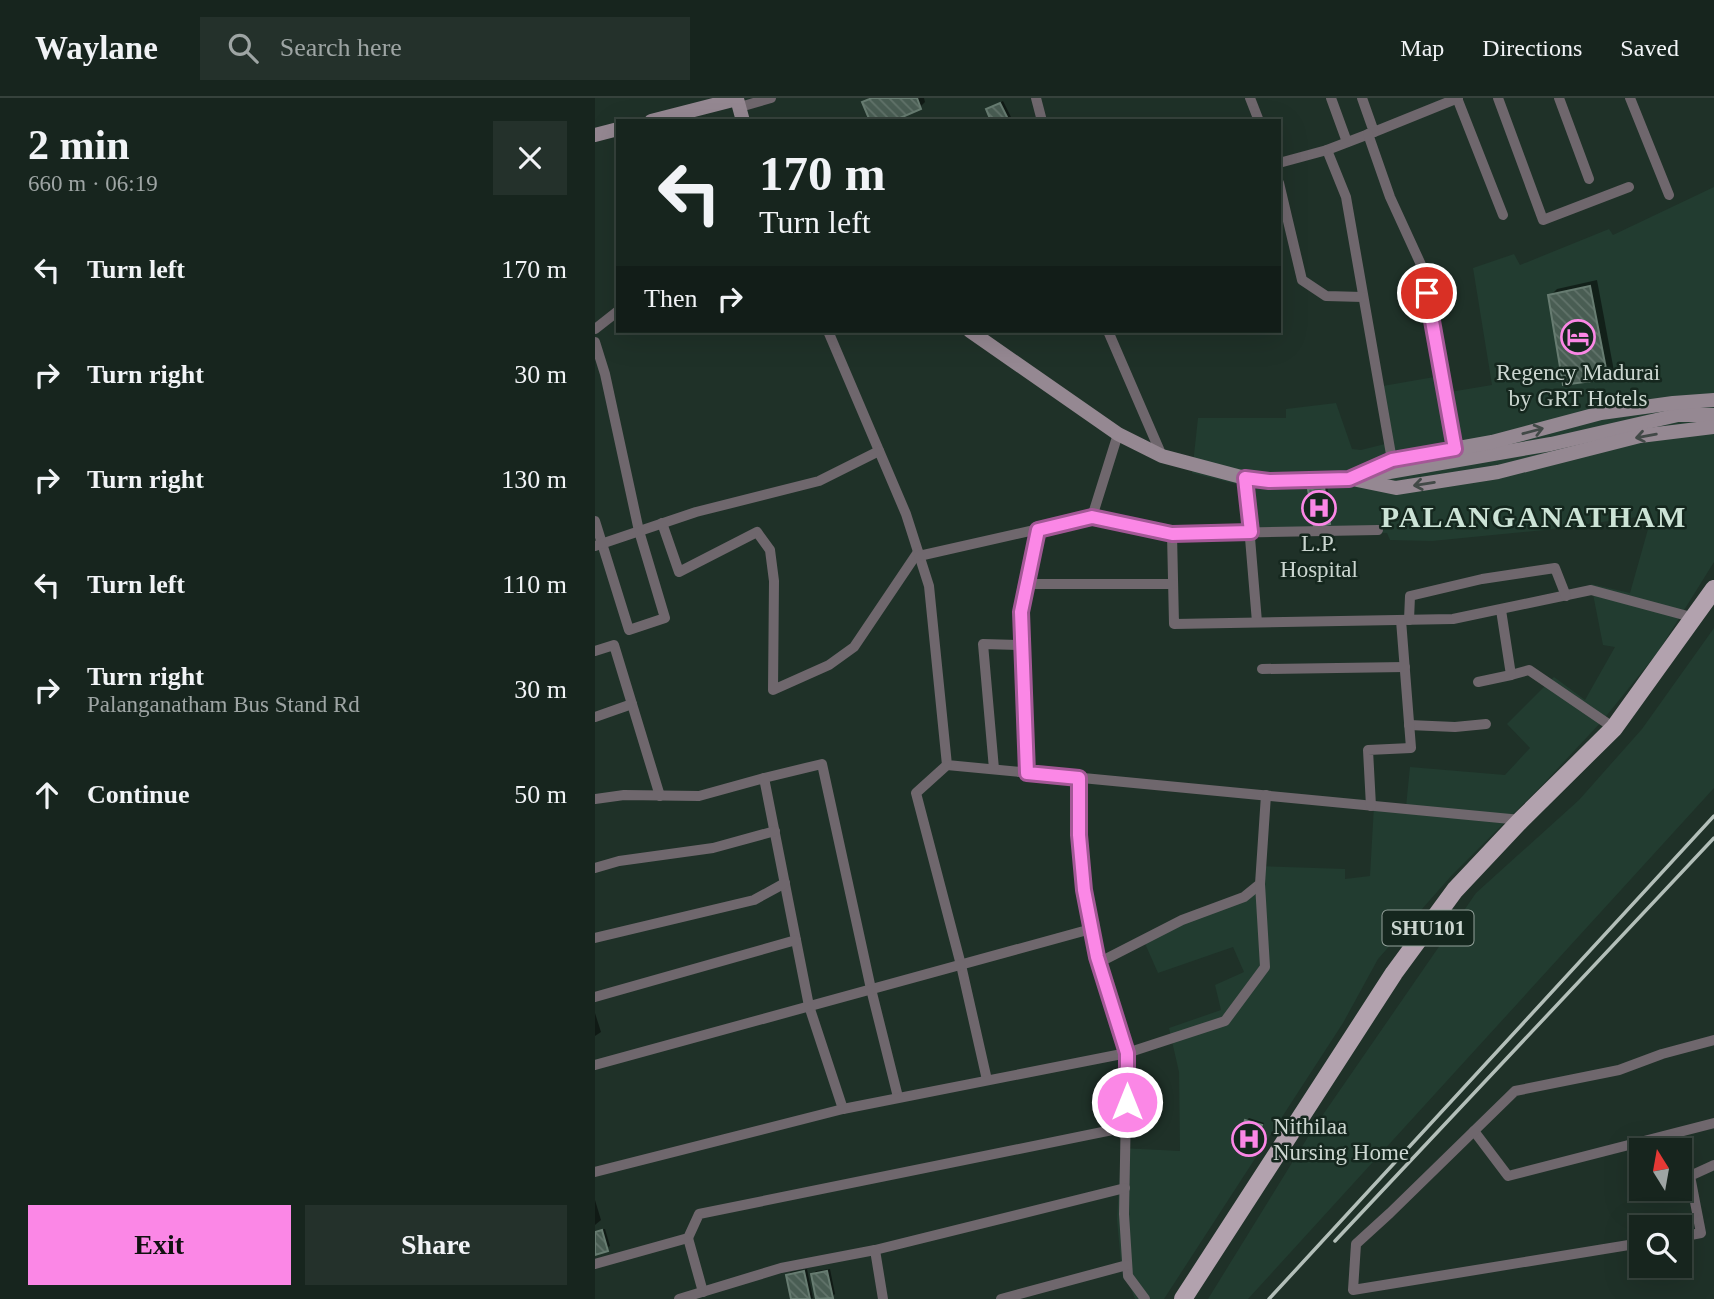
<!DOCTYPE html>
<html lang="en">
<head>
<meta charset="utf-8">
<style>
  :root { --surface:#17251e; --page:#24312b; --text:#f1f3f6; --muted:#9ea5a4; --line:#36423c; --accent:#fb87e6 }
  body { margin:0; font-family:"Times New Roman",serif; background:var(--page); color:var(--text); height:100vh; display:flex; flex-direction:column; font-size:26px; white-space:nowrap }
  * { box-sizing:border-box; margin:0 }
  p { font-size:23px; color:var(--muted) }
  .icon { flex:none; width:38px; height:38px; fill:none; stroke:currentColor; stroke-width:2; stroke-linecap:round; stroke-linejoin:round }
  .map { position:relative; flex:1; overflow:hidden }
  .panel { display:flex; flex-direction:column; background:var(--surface); width:595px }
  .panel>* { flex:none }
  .guide { position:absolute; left:21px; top:21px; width:665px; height:214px; border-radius:0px; box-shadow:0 7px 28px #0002,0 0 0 2px var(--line); background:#17251e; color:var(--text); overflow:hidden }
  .needle { width:46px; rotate:349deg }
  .buttons { position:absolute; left:1034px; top:1040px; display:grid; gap:14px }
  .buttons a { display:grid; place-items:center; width:63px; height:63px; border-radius:0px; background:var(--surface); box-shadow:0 7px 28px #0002,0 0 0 2px var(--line); font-size:35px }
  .pin { position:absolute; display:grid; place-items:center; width:60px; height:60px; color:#fff; margin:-30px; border:4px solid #fff; border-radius:50%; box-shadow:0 2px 7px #0007 }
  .me { position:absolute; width:77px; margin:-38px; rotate:0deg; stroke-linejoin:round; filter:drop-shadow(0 0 5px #0008) }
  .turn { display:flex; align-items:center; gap:24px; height:147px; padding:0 28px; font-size:32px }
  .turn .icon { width:91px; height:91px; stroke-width:2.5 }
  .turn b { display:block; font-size:49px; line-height:60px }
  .then { display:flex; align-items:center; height:66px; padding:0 28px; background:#0003; gap:14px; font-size:26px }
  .round { display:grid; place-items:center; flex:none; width:74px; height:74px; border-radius:0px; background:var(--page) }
  .summary { display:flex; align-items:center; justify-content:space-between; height:119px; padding:0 28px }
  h1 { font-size:42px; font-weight:700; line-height:52px }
  .primary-button { display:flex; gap:14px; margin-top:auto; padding:14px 28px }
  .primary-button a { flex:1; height:80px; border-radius:0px; background:var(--accent); color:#111; font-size:28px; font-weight:700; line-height:80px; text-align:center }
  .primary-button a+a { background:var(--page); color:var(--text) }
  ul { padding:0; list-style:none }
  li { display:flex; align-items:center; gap:21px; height:105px; padding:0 28px }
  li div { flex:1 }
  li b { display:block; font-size:26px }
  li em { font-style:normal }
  header { display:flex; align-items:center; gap:42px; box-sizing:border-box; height:98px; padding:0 35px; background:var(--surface); border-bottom:2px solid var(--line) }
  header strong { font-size:33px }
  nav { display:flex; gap:38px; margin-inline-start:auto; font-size:24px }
  .search { width:490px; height:63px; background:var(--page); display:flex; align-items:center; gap:18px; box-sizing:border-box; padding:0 24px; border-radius:0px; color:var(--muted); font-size:26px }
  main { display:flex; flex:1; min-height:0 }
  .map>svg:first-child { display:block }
  .built { fill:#223c30 }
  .shadow { fill:#0007 }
  .building { fill:url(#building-back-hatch); stroke:#677c71; stroke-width:2 }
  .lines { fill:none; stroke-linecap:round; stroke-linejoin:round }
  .street { stroke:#6f676d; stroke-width:10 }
  .secondary { stroke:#958892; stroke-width:14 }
  .primary { stroke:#b2a2ae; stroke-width:18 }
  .rail { stroke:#b3bfb9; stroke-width:3.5 }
  .oneway { stroke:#424947 }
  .route-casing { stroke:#a35896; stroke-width:18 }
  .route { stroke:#fb87e6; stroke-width:12 }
  .labels { text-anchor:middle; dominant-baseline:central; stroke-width:5; stroke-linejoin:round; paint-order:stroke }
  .shield { fill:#15271e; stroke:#94a29b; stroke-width:2 }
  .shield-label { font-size:21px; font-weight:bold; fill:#cbd6d0 }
  .poi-label { font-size:23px; fill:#cbd6d0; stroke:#15271e }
  .district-label { font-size:30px; font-weight:bold; letter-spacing:2px; fill:#cce3d6; stroke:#15271e }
</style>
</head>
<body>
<header>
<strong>Waylane</strong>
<div class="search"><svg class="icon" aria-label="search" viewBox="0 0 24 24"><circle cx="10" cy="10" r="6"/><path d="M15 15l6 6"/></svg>Search here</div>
<nav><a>Map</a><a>Directions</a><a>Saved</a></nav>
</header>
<main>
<section class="panel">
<div class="summary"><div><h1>2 min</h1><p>660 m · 06:19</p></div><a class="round"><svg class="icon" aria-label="close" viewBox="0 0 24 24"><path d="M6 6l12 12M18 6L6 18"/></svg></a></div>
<ul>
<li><svg class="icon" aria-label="left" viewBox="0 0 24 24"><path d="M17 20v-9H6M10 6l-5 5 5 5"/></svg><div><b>Turn left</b></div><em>170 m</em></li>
<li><svg class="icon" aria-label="right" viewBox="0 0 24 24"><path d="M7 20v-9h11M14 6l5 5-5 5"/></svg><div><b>Turn right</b></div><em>30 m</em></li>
<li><svg class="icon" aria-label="right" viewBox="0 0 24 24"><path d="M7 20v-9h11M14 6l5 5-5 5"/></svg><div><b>Turn right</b></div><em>130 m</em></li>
<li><svg class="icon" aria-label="left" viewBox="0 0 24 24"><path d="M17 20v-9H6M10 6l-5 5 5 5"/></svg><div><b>Turn left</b></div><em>110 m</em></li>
<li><svg class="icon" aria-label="right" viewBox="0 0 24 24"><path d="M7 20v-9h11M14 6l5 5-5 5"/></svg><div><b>Turn right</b><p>Palanganatham Bus Stand Rd</p></div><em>30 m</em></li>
<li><svg class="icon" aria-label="ahead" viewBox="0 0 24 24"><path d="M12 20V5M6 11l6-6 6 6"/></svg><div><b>Continue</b></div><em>50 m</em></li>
</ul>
<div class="primary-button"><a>Exit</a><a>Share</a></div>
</section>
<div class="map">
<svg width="1119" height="1201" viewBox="0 0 1119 1201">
  <defs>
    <pattern id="building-back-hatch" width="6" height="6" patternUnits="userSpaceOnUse" patternTransform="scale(1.75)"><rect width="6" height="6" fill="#495d53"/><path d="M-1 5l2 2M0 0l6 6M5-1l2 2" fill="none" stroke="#62746b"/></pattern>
  </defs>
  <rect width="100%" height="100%" fill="#1f3128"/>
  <!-- built -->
  <g class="built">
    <polygon points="1119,89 1119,464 1063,554 1008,622 950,684 857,777 783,861 748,925 569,1201 540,1201 526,1165 522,1122 526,1050 585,1053 584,974 574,930 626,912 620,887 649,874 638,849 563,875 548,841 662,790 664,768 750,771 750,781 775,778 779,707 811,709 815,669 910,677 935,650 912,626 959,579 990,602 1020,549 1008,547 996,486 1035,495 1057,417 950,432 837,443 795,442 792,435 648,433 649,388 597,375 603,320 691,320 691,311 741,305 757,351 766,352 790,346 782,289 845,278 849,295 897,287 878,170 919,156 925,167 1014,131 1018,137"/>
    <polygon points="1119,530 1119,690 653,1201 613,1201 716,1034 881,795 984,702 1047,631"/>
  </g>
  <!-- shadow -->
  <g class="shadow">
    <polygon points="274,0 329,0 330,4 325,9 293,23 269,5"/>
    <polygon points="408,3 418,23 398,23 393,12"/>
    <polygon points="1002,182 1019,273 1012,280 955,198 962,191"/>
    <polygon points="732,387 737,421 734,424 715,392 718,389"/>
    <polygon points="0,915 6,934 0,938"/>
    <polygon points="654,1020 669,1025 658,1052 651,1023"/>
    <polygon points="0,1102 6,1122 0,1127"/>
    <polygon points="10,1131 15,1148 0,1155 0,1133"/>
    <polygon points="212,1171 218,1200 198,1201 193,1177 196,1174"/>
    <polygon points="235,1171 240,1196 237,1199 223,1201 218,1176 221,1173"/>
  </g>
  <!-- building -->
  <g class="building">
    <polygon points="277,0 322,0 326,11 298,23 275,23 267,4"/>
    <polygon points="405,5 414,23 396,23 391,11"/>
    <polygon points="995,188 1013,281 968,287 953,197"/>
    <polygon points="729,389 735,426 719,429 713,391"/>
    <polygon points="650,1022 667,1027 658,1054 641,1049"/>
    <polygon points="7,1132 13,1153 0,1157 0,1134"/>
    <polygon points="209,1173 215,1201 196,1201 191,1177"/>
    <polygon points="232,1173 238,1200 221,1201 216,1176"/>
  </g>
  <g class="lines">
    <!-- street -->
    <g class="street">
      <polyline points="441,0 447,23"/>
      <polyline points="655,0 664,23"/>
      <polyline points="736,0 752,44"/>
      <polyline points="767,0 779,34 863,0"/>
      <polyline points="862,0 908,117"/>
      <polyline points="903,0 948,122 1034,89"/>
      <polyline points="964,0 994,81"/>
      <polyline points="1035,0 1074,97"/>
      <polyline points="145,9 176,0"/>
      <polyline points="779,34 732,52 751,99 797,362"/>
      <polyline points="773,36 795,99 828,171 860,351"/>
      <polyline points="684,65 732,52"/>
      <polyline points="684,85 707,182 731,198 768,199"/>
      <polyline points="0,231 23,213"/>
      <polyline points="233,233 311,416 334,488 352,667 926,722"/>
      <polyline points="513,233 567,358"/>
      <polyline points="0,244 10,276 44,433 70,520 34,532 0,423"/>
      <polyline points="650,380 662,524"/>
      <polyline points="497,419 577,436 579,526 858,521 996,492 1100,520"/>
      <polyline points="67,425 84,474 162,434 175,452 179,483 178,592 234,567 259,549 323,454"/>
      <polyline points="577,436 783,432"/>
      <polyline points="0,448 101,414 224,383 284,353"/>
      <polyline points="324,458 497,419 523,336"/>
      <polyline points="431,486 578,486"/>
      <polyline points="814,522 815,498 887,481 960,470 971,498"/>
      <polyline points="0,553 19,547 65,698"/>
      <polyline points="667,571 810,569"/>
      <polyline points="916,577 934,572 1019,630"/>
      <polyline points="883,584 916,577 906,512"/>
      <polyline points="0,619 37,606"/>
      <polyline points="814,627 860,629 891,626"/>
      <polyline points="352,667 321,695 366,867 392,982"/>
      <polyline points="399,671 388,546 427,547"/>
      <polyline points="432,675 426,514 443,432"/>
      <polyline points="169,680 227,666 276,891 303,999"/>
      <polyline points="484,680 483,737 489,792 501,859 532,955 529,1116 533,1178 550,1201"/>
      <polyline points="0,701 29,697 104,698 169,680 214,908 248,1011"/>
      <polyline points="776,708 773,652 816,650 806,522"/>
      <polyline points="0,770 24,763 118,750 180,733"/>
      <polyline points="0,840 159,802 190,785"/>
      <polyline points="503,865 587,822 649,799 665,786 671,697"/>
      <polyline points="0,899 201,842"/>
      <polyline points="0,967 496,831"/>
      <polyline points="879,1033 913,1078 1119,1025"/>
      <polyline points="0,1074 248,1011 532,955 630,923 670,869 665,786"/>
      <polyline points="1085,1139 1106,1135 1095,1078 1119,1067"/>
      <polyline points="93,1140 108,1194"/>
      <polyline points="1046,1145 758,1192 761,1146 795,1115 920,993 1024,972 1067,956 1119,942"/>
      <polyline points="280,1152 530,1090"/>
      <polyline points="0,1166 93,1140 104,1116 532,1029"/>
      <polyline points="84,1201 186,1170 280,1152 288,1201"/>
      <polyline points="406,1201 532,1167"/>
    </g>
    <!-- secondary -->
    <g class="secondary">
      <polyline points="56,23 142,1 148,23"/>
      <polyline points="0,37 23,31"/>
      <polyline points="375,233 523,336 567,358 650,380 674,383 754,381 956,346 1083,317 1119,317"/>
      <polyline points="778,370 797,362 897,344 1006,315 1078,305 1119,302"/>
      <polyline points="762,382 801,390 903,374 1045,338 1119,329"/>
    </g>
    <!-- primary -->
    <polyline class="primary" points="588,1201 799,875 860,792 926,722 1019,630 1119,491"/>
    <!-- rail -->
    <g class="rail">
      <polyline points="740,1143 1119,740"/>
      <polyline points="674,1201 1119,718"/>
    </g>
  </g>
  <!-- one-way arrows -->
  <defs><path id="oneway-shaft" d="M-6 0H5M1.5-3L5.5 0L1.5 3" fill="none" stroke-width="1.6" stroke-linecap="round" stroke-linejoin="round" transform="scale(1.75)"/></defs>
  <g class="oneway">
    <use href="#oneway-shaft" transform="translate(938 333) rotate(-15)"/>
    <use href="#oneway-shaft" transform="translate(1051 338) rotate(170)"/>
    <use href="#oneway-shaft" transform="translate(829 386) rotate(171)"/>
  </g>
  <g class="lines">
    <!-- route casing -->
    <g class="route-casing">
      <polyline id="route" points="532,1004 532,955 502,859 489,792 484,737 484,680 432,675 426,514 443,432 497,419 577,436 656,434 650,380 674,383 754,381 797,362 860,351 832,195"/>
    </g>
    <!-- route -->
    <use href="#route" class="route"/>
  </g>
  <!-- icons -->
  <defs>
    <g id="hotel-ring" transform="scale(1.75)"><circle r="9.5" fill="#15271e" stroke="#fb87e6" stroke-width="1.5"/><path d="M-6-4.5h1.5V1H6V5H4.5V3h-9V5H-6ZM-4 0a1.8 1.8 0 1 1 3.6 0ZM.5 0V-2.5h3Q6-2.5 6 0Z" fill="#fb87e6"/></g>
    <g id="hospital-ring" transform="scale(1.75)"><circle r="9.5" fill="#15271e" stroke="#fb87e6" stroke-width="1.5"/><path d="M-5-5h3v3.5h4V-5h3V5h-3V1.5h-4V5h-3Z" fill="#fb87e6"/></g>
  </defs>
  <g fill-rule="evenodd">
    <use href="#hotel-ring" x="983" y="239"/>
    <use href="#hospital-ring" x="724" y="410"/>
    <use href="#hospital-ring" x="654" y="1041"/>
  </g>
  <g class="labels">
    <!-- shield labels -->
    <rect class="shield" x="787.5" y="812.5" width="91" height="35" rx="5"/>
    <g class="shield-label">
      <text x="833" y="830">SHU101</text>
    </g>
    <!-- poi labels -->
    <g class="poi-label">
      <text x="983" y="274">Regency Madurai<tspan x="983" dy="26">by GRT Hotels</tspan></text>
      <text x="724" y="445">L.P.<tspan x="724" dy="26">Hospital</tspan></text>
      <text x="678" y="1028" text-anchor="start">Nithilaa<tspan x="678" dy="26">Nursing Home</tspan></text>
    </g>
    <!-- district labels -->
    <g class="district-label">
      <text x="939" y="418">PALANGANATHAM</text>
    </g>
  </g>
</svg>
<div class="buttons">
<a><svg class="needle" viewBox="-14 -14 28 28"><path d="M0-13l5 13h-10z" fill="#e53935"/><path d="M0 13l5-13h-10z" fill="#9ea5a4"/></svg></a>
<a><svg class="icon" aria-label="search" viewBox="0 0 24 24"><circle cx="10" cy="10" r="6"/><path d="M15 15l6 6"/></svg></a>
</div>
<div class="pin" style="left:832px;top:195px;background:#d93025"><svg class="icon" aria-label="arrive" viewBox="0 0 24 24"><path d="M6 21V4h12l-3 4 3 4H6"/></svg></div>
<svg class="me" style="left:532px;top:1004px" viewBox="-20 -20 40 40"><circle r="17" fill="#fb87e6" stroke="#fff" stroke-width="3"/><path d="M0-11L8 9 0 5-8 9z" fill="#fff"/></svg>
<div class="guide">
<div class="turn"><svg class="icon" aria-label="left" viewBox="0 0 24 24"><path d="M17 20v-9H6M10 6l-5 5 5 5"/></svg><div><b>170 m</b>Turn left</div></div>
<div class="then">Then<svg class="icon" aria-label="right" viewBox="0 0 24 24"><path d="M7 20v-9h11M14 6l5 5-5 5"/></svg></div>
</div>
</div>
</main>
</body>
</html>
